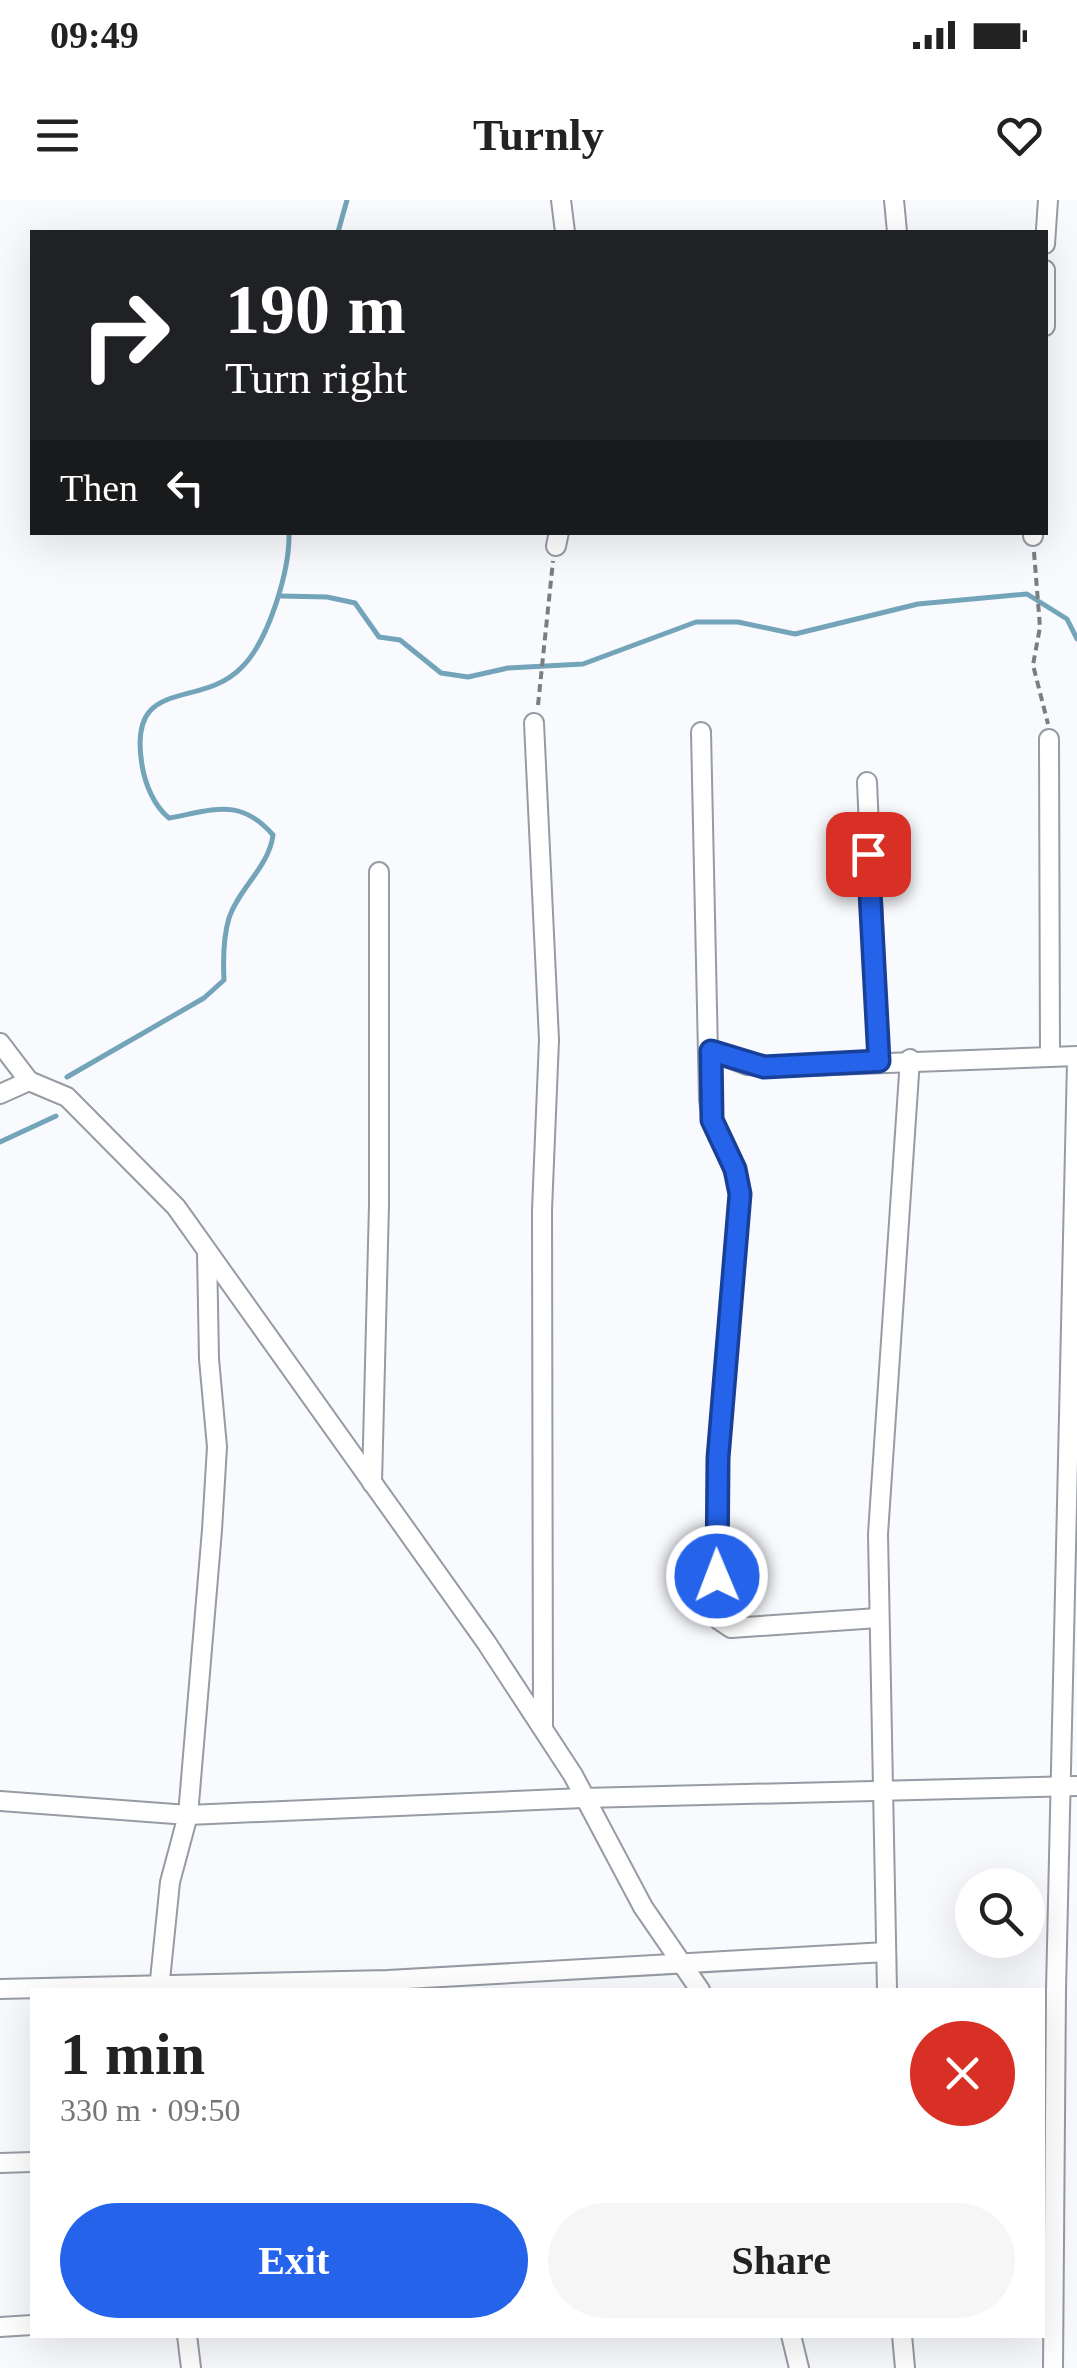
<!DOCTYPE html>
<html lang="en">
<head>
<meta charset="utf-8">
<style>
  :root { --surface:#fff; --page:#f6f6f6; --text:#222; --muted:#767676; --accent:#2563eb }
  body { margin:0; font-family:Georgia,serif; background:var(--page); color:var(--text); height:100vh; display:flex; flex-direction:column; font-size:38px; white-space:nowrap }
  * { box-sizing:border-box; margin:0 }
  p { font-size:32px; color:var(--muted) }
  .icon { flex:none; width:55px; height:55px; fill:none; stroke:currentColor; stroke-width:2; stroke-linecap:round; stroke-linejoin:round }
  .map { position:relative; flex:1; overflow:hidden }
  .sheet { position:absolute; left:30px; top:1788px; width:1015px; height:350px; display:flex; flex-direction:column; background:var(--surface); border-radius:0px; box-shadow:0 10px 40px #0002 }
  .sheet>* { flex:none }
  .banner { position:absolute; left:30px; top:30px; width:1018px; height:305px; border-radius:0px; box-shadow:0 10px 40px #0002; background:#202124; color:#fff; overflow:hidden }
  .fabs { position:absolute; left:955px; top:1668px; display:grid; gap:20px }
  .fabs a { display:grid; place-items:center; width:90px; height:90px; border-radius:50%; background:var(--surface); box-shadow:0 10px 40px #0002; font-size:50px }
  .pin { position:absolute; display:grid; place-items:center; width:85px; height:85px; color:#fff; margin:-42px; border-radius:20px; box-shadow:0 5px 15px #0006 }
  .me { position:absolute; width:110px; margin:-55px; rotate:359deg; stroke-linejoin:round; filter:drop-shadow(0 0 8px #0008) }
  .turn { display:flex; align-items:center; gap:35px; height:210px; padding:0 30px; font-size:45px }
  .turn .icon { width:130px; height:130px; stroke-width:2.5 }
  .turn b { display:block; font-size:70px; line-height:85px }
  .then { display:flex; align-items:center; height:95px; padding:0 30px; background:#0003; gap:20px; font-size:38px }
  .round { display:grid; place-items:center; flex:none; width:105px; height:105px; border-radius:52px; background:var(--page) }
  .overview { display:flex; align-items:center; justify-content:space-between; height:170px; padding:0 30px }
  h1 { font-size:60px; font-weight:600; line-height:75px }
  .cta { display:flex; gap:20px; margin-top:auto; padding:20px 30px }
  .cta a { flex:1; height:115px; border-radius:60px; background:var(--accent); color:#fff; font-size:40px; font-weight:600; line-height:115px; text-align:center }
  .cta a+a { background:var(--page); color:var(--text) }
  .status { display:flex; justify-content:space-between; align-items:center; height:70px; padding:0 50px; background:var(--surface); direction:ltr }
  .status svg { height:28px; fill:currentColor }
  header { display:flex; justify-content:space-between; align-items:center; height:130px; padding:0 30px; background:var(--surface); font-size:45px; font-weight:600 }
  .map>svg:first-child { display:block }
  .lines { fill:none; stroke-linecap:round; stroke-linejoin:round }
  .stream { stroke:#73a4ba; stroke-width:5 }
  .street-casing { stroke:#969ba4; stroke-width:22 }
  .path { stroke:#7c7d80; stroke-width:4; stroke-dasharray:8 5; stroke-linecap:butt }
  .street { stroke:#fff; stroke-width:18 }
  .route-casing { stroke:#184099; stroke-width:25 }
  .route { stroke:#2563eb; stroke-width:18 }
</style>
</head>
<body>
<div class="status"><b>09:49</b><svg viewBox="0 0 49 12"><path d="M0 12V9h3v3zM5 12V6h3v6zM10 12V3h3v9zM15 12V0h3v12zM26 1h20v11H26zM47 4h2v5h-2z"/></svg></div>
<header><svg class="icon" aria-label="menu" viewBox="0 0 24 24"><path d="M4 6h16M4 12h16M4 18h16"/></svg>Turnly<svg class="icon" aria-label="heart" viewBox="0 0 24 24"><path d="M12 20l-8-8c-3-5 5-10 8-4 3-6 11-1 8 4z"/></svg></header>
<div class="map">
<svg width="1077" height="2168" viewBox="0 0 1077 2168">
  <rect width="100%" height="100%" fill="#f8fafe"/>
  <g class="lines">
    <!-- stream -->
    <g class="stream">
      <polyline points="338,32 347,0"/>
      <polyline points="281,396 327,397 355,403 379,437 400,440 441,473 468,477 508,468 583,464 696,422 738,422 795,434 918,404 1027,394 1067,419 1077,439"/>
      <path d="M 67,877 L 204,798 L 224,780 C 223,760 223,738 229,718 C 239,688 269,667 273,635 C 240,597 214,610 169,618 C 154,606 145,584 142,565 C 127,474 200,511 242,467 C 269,440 290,370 289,332"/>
      <polyline points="0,942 56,916"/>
    </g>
    <!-- street casing -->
    <g class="street-casing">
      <g id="street">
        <polyline points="561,0 565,32"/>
        <polyline points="894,0 897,32"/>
        <polyline points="1045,44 1048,0"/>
        <polyline points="1045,70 1045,126"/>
        <polyline points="1033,332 1033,336"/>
        <polyline points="556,346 559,332"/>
        <polyline points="534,523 549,840 542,1010 543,1527"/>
        <path d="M 701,532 L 709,900 C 713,933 734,960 740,993 L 718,1258 L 719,1420 L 731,1428 L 878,1418"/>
        <polyline points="1049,539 1050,855"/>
        <polyline points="867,582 879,861"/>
        <polyline points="0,843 29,881 67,897 176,1007 486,1442 573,1575 643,1707 700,1790"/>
        <polyline points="711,851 747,865 777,867 1077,856"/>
        <polyline points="0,894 29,881"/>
        <polyline points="372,1283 379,1005 379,672"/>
        <polyline points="0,1601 188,1615 583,1598 1077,1586"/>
        <polyline points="0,1789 388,1780 886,1752"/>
        <polyline points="159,1790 170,1682 188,1615 212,1330 217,1247 209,1159 207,1052"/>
        <polyline points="887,1790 878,1334 910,859"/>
        <polyline points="0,1963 32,1962"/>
        <polyline points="0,2127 32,2125"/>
        <polyline points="187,2135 191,2168"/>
        <polyline points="791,2135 799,2168"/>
        <polyline points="902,2135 905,2168"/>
        <polyline points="1053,2168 1056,1790 1077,862"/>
      </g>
    </g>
    <!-- path -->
    <g class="path">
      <polyline points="1034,352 1040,427 1033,465 1048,524"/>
      <polyline points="538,505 553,361"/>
    </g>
    <!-- street -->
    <use href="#street" class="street"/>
  </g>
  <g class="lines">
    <!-- route casing -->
    <g class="route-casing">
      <polyline id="route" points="717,1376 718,1258 740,994 735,969 712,920 711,851 764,867 879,861 868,654"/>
    </g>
    <!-- route -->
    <use href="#route" class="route"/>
  </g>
</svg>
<div class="fabs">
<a><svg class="icon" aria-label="search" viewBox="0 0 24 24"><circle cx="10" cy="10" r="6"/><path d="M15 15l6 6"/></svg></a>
</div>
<div class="pin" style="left:868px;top:654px;background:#d93025"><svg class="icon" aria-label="arrive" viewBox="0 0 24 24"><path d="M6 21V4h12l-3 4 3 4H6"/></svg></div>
<svg class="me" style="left:717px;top:1376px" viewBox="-20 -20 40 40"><circle r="17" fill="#2563eb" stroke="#fff" stroke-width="3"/><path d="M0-11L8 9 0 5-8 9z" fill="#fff"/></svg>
<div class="banner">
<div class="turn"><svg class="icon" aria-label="right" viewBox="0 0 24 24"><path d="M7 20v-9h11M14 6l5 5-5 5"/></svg><div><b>190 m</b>Turn right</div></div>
<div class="then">Then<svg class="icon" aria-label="left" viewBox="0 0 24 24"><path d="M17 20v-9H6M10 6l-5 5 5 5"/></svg></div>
</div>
<section class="sheet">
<div class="overview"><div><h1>1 min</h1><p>330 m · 09:50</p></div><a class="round" style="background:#d93025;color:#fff"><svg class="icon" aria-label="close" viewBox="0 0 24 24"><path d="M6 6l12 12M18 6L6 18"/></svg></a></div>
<div class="cta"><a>Exit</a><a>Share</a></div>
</section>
</div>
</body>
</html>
